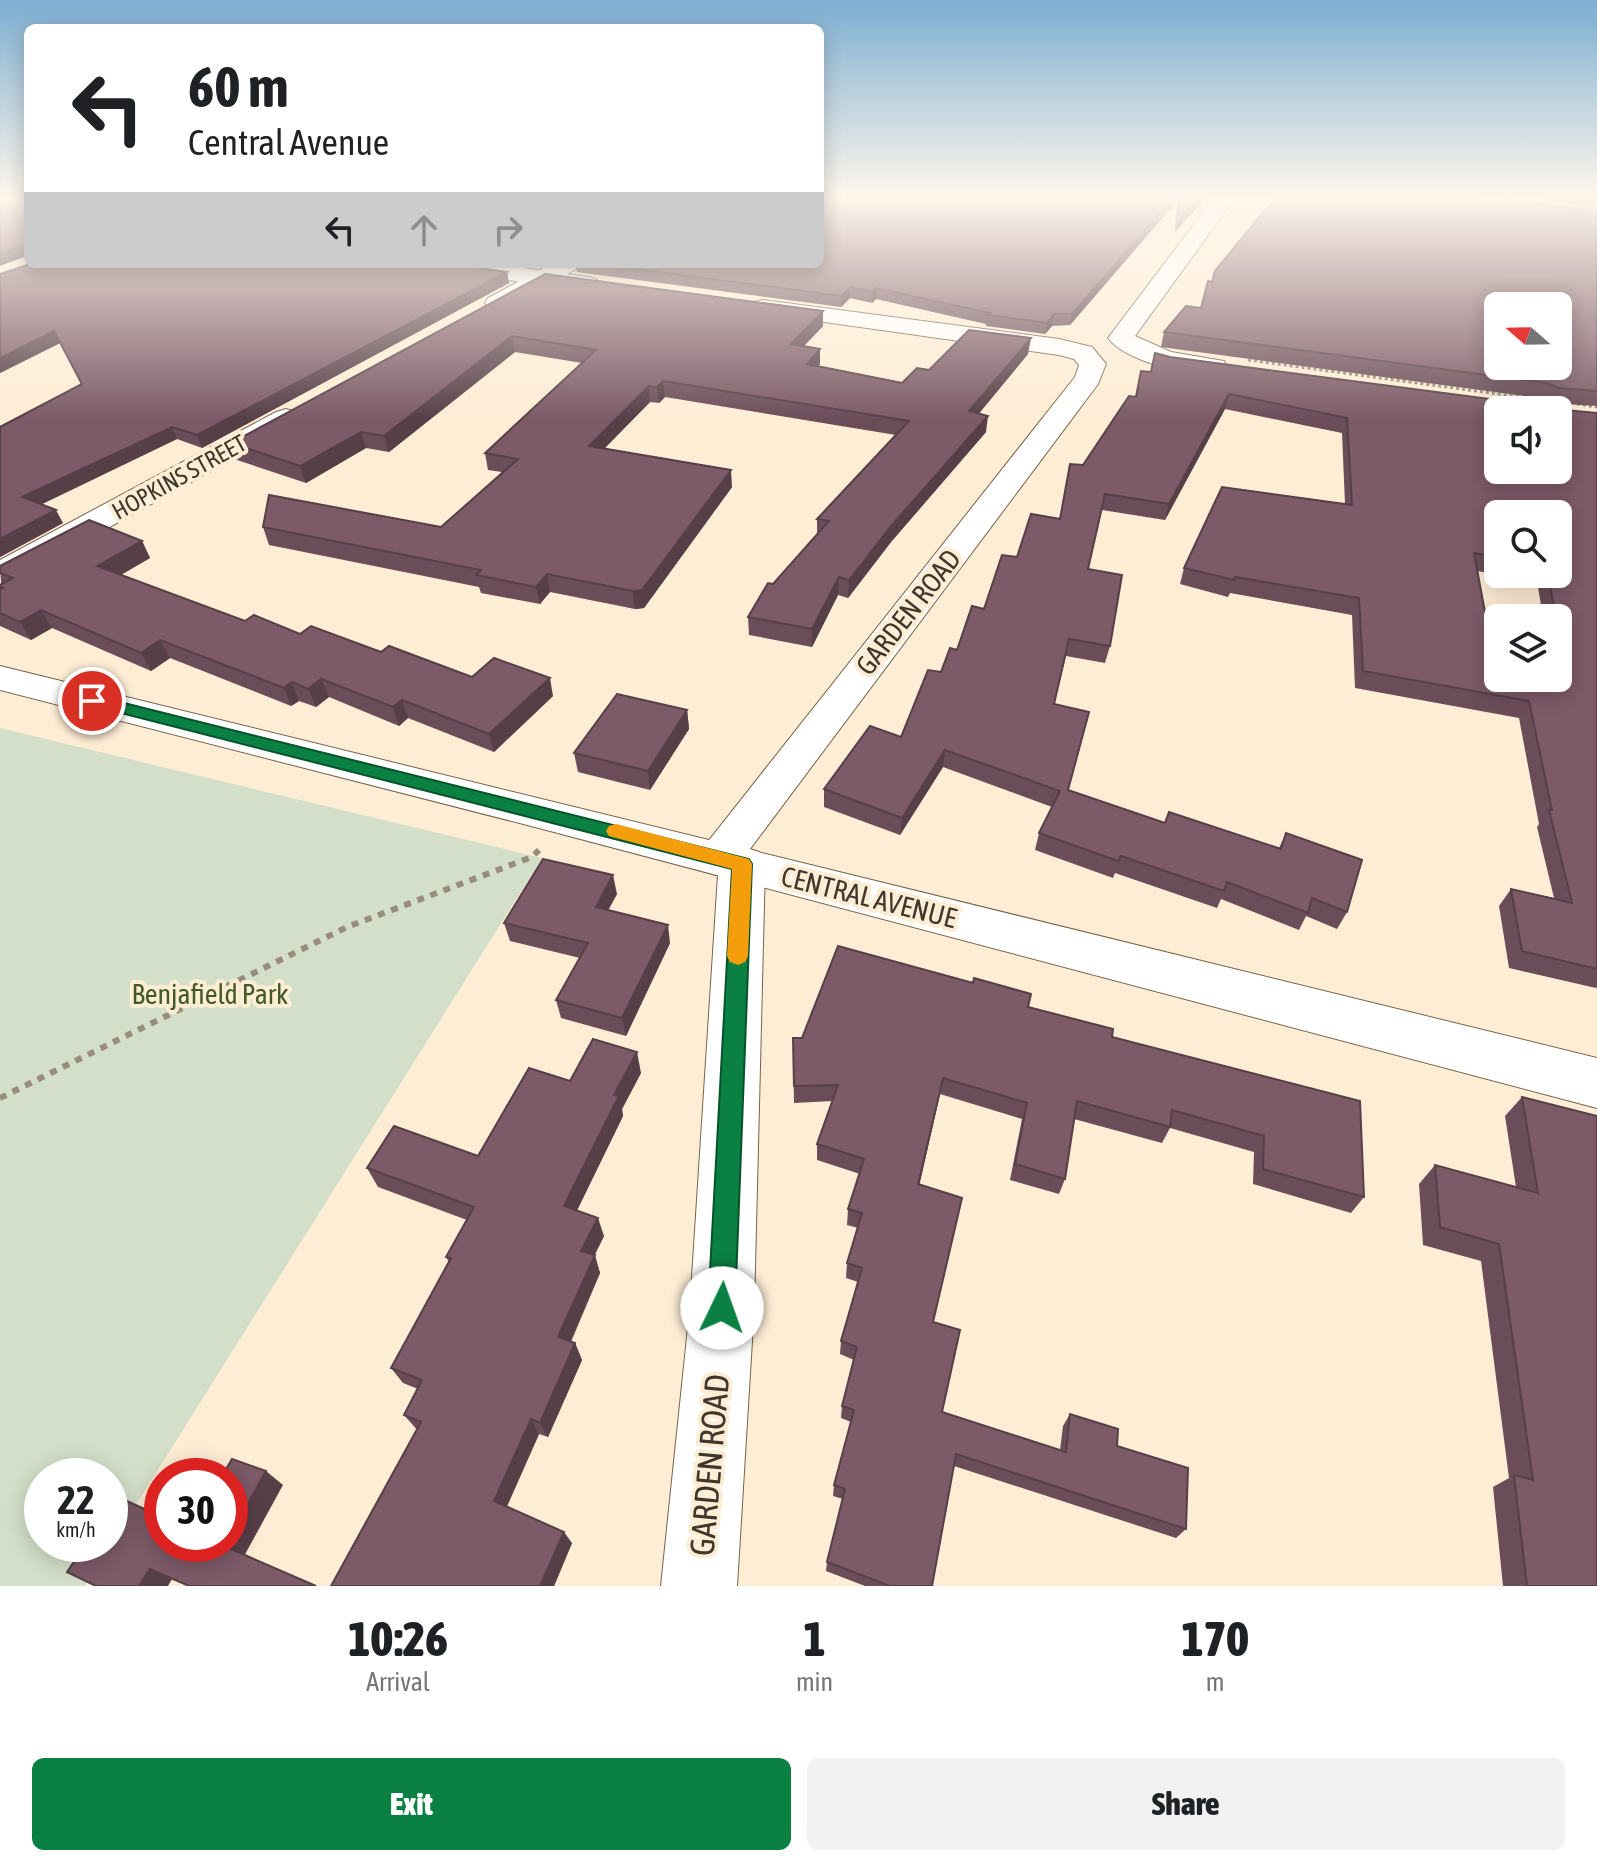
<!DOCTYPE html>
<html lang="en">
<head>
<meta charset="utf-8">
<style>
  :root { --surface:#fff; --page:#f2f2f2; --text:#202124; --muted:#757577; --accent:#0b8043 }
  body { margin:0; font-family:"Asap Condensed",sans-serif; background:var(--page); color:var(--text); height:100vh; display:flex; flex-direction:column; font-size:30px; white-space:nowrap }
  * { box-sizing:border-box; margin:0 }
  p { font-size:26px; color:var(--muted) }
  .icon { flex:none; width:44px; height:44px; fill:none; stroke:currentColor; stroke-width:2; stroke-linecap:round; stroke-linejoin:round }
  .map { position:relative; height:1586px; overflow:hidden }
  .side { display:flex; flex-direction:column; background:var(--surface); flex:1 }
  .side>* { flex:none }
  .banner { position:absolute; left:24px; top:24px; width:800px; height:244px; border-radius:12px; box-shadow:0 4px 20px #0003; background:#fff; color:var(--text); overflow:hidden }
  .needle { width:52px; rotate:290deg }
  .buttons { position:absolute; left:1484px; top:292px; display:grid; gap:16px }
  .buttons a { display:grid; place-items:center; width:88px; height:88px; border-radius:12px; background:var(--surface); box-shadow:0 4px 20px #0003; font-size:40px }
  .speed { position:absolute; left:24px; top:1458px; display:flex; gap:16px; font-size:40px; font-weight:700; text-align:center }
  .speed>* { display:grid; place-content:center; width:104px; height:104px; border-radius:50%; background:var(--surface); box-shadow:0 4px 20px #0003; line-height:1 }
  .speed small { font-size:20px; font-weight:400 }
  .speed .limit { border:12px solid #d22; background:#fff; color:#111 }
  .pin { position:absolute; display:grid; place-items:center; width:68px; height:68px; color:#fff; margin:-34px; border:4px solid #fff; border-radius:50%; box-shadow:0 2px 8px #0007 }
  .me { position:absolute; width:88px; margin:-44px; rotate:3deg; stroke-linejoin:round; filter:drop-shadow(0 0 6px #0008) }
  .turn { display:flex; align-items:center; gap:28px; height:168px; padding:0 32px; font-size:36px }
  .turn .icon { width:104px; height:104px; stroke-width:2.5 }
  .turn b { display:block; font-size:56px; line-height:68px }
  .lanes { display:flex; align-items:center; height:76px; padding:0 32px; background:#0003; justify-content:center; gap:40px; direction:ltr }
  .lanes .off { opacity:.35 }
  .eta { display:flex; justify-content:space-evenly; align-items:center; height:136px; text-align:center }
  .eta b { font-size:48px; font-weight:800; line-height:56px }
  .primary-button { display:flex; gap:16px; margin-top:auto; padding:16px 32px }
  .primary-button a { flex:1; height:92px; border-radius:12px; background:var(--accent); color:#fff; font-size:32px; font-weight:800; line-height:92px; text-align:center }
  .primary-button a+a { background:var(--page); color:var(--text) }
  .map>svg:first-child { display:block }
  .green { fill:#d3dfc8; fill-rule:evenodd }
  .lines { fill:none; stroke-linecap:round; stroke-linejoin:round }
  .street-casing { stroke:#77644a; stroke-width:2 }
  .secondary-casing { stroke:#77644a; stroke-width:2 }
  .path-far1 { stroke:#988c7a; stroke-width:3; stroke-dasharray:3 3; stroke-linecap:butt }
  .path { stroke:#988c7a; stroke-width:6; stroke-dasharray:7 7; stroke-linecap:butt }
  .street { fill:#fff; fill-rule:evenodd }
  .secondary { fill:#fff; fill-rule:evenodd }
  .wall { fill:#6b4d59; fill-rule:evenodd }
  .shaded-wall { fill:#573f48 }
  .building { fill:#7c5a67; stroke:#573f48; stroke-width:2; fill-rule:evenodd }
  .route { fill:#0b8043; stroke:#07532c; stroke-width:2 }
  .slow { fill:#f59e0b }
  .labels { text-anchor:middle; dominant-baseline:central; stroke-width:8; stroke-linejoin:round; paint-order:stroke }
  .far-street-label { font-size:24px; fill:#3f372b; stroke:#feedd5 }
  .street-label { font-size:28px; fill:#3f372b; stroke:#feedd5 }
  .park-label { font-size:28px; fill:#415827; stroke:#feedd5 }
  .near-street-label { font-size:34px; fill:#3f372b; stroke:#feedd5 }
</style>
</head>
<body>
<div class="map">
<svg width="1597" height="1586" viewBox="0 0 1597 1586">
  <rect width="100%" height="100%" fill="#feedd5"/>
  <!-- green -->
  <path class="green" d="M 0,728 L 542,858 L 85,1586 L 0,1586 ZM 42,1476 L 110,1476 L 110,1544 L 42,1544 Z"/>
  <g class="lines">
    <!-- street casing -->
    <g class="street-casing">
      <g id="street">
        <path d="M 1214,198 L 1235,198 L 1135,336 L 1171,352 L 1224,361 L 1227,367 L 1224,373 C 1196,379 1125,362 1108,338 Z"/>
        <polygon points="432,264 493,264 588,277 596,279 600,284 596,289 588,291 443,271 435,269"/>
        <polygon points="763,300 1059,339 1092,347 1106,364 1098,384 750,849 759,852 765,864 754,1308 737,1586 661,1586 690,1308 718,875 702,870 695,858 1075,377 1079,365 1074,359 1059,355 754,312 751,307 754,302"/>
      </g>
    </g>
    <!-- secondary casing -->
    <g class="secondary-casing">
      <g id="secondary">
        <polygon points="1454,198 1514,198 1597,209 1597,221 1464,204"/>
        <polygon points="551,264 579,264 576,269 506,308 488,308 485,303 488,298"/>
        <polygon points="286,409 296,412 300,418 296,424 12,581 0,585 0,560 276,412"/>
        <polygon points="0,666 1597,1058 1597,1108 535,827 0,690"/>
      </g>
    </g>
    <!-- path-far1 -->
    <g class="path-far1">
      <polyline points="1248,360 1535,399"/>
      <polyline points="1577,404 1597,407"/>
    </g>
    <!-- path -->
    <polyline class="path" points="0,1098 347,927 532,857 539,850"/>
    <!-- street -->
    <use href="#street" class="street"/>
    <!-- secondary -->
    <use href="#secondary" class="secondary"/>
  </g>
  <!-- wall -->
  <g class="wall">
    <polygon points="820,198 1206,198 1175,232 1177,201 1070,325 1052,326 1045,334 986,326 986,324 876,299 872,303 850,298 841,307 577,272 576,264 820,264"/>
    <polygon points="1533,198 1597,198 1597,206"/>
    <path d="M 1503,203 L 1597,211 L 1597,406 L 1564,404 L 1565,410 L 1597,413 L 1597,987 L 1596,988 L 1509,968 L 1499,906 L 1511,889 L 1554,898 L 1537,827 L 1539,824 L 1519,718 L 1355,688 L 1352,615 L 1230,593 L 1228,597 L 1180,584 L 1184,568 L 1345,504 L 1342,433 L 1225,409 L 1165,520 L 1102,510 L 1088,569 L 1110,646 L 1105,663 L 1066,656 L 1054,704 L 1069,790 L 1165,823 L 1279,848 L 1286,833 L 1347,912 L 1337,929 L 1306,916 L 1299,930 L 1221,899 L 1217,908 L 1115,873 L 1113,878 L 1035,850 L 1039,833 L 1052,807 L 943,767 L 900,835 L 824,807 L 824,789 L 901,737 L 941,672 L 1017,557 L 1060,519 L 1083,465 L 1135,397 L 1151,372 L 1170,357 L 1505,401 L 1539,398 L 1161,347 L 1164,332 L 1201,308 L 1212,282 ZM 1498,514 L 1558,574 L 1498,574 ZM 1477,571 L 1537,581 L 1543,618 L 1558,618 L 1558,678 L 1490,639 Z"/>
    <polygon points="517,264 545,264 539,267"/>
    <polygon points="507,272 509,283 202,448 177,439 41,504 63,523 0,557 0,427 81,384 60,343 0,373 0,274"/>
    <polygon points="545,274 823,311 823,326 804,346 820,364 818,366 902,383 929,370 1028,354 979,413 986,432 891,542 848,598 838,595 812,647 749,635 748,617 773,584 817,534 817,519 896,435 665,397 659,403 650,402 605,448 732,487 644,608 635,609 550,592 540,604 481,593 479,587 269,545 263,527 441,527 502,472 488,470 485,453 582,363 515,352 389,452 366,448 306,483 237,460 231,443"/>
    <polygon points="142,541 150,558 121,575 245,621 381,652 472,677 553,696 494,752 408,718 399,726 329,697 316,707 299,701 291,706 170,658 151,671 52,628 31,640 0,626 0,585 1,584 0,566"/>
    <polygon points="687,710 689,729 650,790 578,772 574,753"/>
    <polygon points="617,894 608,910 670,943 626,1036 561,1018 556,1000 580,958 510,941 504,923"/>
    <polygon points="1028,1007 1112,1037 1364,1197 1351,1213 1253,1184 1254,1152 1170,1128 1162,1143 1074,1119 1065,1179 1059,1194 1010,1180 1022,1119 940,1094 919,1185 942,1412 1060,1450 1063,1426 1070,1414 1117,1446 1186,1529 1176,1538 954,1466 932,1586 865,1586 826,1571 827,1562 843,1499 833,1496 834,1485 851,1422 841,1418 842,1406 854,1360 840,1354 841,1341 858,1282 846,1278 847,1263 858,1228 847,1225 848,1209 860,1174 817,1160 817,1144 833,1101 794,1103 793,1038 802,1038"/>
    <polygon points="641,1073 622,1109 623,1116 577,1210 604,1236 594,1255 600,1273 571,1342 575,1343 582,1360 548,1437 539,1434 507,1506 572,1543 554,1586 404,1415 418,1389 403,1383 391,1368 449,1262 446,1257 467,1220 378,1187 367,1168 478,1156 570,1081"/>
    <polygon points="1522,1097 1597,1116 1597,1586 1503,1586 1493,1487 1509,1478 1481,1261 1423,1245 1419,1184 1435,1165 1516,1187 1505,1116"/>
  </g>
  <!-- shaded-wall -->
  <g class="shaded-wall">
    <polygon points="1173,198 1178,198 1177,201 1070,325 1072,314"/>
    <polygon points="1199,198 1206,198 1175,232 1177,222"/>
    <polygon points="22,246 27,256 0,266 0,253"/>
    <polygon points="507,272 509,283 202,448 197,435"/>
    <polygon points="850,287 850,298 841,307 842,296"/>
    <polygon points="876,288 876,299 872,303 872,291"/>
    <polygon points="823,311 823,326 791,359 791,344"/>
    <polygon points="1054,314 1052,326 1045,334 1047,323"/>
    <polygon points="54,331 60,343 0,373 0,358"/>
    <polygon points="512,336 515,352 389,452 384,436"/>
    <polygon points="1031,338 1028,354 967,428 969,411"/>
    <polygon points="820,349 820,364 807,380 807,364"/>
    <polygon points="663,381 665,397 659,403 657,387"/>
    <polygon points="649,386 650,402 591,462 589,446"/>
    <polygon points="1229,394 1225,409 1165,520 1169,504"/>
    <polygon points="988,416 986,432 891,542 848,598 849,580 892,525"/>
    <polygon points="172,427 177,439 30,510 22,497"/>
    <polygon points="361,432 366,448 306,483 300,466"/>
    <polygon points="731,470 732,487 644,608 635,609 633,591"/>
    <polygon points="56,510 63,523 0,557 0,539"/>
    <polygon points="142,541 150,558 106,583 97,566"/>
    <polygon points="547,574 550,592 540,604 536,587"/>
    <polygon points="839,577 838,595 812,647 812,629"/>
    <polygon points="41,610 52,628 31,640 20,622"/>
    <polygon points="160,640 170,658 151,671 141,653"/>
    <polygon points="550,678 553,696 494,752 489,734"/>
    <polygon points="321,679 329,697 316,707 308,689"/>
    <polygon points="292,682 299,701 291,706 284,688"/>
    <polygon points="402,700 408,718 399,726 393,707"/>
    <polygon points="687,710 689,729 650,790 648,771"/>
    <polygon points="945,750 943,767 900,835 902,818"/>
    <polygon points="613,875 617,894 600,925 596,907"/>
    <polygon points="668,925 670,943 626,1036 622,1018"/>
    <polygon points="637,1052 641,1073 622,1109 623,1116 570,1225 564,1206 614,1095"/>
    <polygon points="943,1078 940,1094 916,1200 918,1184"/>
    <polygon points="598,1218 604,1236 588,1269 581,1251"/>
    <polygon points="595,1255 600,1273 565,1353 558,1337"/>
    <polygon points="575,1343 582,1360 548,1437 540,1423"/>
    <polygon points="531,1419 539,1434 504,1513 494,1501"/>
    <polygon points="266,1471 283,1485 243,1558 224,1546 225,1544 230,1544 230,1536"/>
    <polygon points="564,1532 572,1543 554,1586 540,1586"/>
    <polygon points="150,1569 172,1579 168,1586 139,1586"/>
  </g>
  <!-- building -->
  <g class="building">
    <polygon points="26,198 28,198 28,250 26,250 22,246 0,253 0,203 25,206"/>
    <polygon points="820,198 1173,198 1072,314 1054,314 1047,323 988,315 990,313 876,288 872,291 850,287 842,296 597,264 820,264"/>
    <polygon points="1179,198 1199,198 1177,222"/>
    <path d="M 1275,198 L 1465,198 L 1504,203 L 1505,199 L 1597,211 L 1597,391 L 1559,388 L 1547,383 L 1164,332 L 1186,306 L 1201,308 L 1208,281 L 1212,282 L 1215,271 ZM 1498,306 L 1558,306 L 1558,366 L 1498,366 Z"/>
    <polygon points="30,264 452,264 507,272 197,435 172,427 22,497 56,510 0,539 0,427 82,384 54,331 0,358 0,274"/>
    <polygon points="545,274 823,311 791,344 820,349 807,364 902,383 917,368 929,370 969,330 1031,338 969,411 988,416 892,525 849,580 839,577 812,629 748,617 768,583 773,584 829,521 817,519 909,421 663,381 657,387 649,386 589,446 731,470 642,590 633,591 547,574 536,587 476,575 481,570 263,527 269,495 441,527 518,459 485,453 596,350 512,336 384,436 361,432 300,466 231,443"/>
    <path d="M 1155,353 L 1170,357 L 1505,401 L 1508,398 L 1563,398 L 1565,410 L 1597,413 L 1597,969 L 1522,951 L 1511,889 L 1572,903 L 1549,810 L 1552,810 L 1529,701 L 1363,671 L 1359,598 L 1235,577 L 1234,580 L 1184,568 L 1222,487 L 1352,505 L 1347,418 L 1229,394 L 1169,504 L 1105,494 L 1088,569 L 1122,575 L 1110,646 L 1069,639 L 1054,704 L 1089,712 L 1068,790 L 1165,823 L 1169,812 L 1281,849 L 1286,833 L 1362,860 L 1347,912 L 1312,898 L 1308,913 L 1227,882 L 1224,891 L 1121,856 L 1118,861 L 1039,833 L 1060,791 L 945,750 L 902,818 L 824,789 L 870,726 L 901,737 L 928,670 L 941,672 L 950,648 L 957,650 L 972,606 L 984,609 L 1002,555 L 1017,557 L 1031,514 L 1060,519 L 1070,464 L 1083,465 L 1129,396 L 1136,397 L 1141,371 L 1151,372 ZM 1498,410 L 1558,410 L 1558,470 L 1498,470 ZM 1498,514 L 1558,514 L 1558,574 L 1548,574 L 1556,618 L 1558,618 L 1558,627 L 1563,651 L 1558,650 L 1558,678 L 1498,678 L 1498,640 L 1490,639 L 1474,553 L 1498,557 Z"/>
    <polygon points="89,520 142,541 97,566 245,621 254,615 300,634 311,626 381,652 389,646 472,677 494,658 550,678 489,734 402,700 393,707 321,679 308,689 292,682 284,688 160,640 141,653 41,610 20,622 0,613 0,590 3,588 0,587 0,585 13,578 0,573 0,566"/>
    <polygon points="617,694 687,710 648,771 574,753"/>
    <polygon points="543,859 613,875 596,907 668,925 622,1018 556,1000 588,943 504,923"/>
    <polygon points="838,946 973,983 974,978 1031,994 1028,1007 1113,1029 1112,1037 1360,1101 1364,1197 1263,1169 1264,1136 1172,1110 1170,1127 1077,1101 1065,1179 1015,1164 1027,1103 943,1078 918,1184 962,1198 933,1322 960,1330 942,1412 1066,1452 1070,1414 1118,1429 1117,1446 1188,1468 1186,1529 956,1454 932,1586 890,1586 827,1562 845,1489 834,1485 854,1410 842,1406 857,1347 841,1341 862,1268 847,1263 862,1213 848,1209 864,1159 817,1144 838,1085 794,1086 793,1038 802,1038"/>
    <polygon points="593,1039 637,1052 614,1095 619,1096 564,1206 598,1218 581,1251 595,1255 558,1337 575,1343 540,1423 531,1419 494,1501 564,1532 540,1586 331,1586 421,1422 404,1415 422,1380 391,1368 451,1258 446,1257 474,1207 367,1168 394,1126 478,1156 529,1068 570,1081"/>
    <polygon points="1522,1097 1597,1116 1597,1586 1527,1586 1514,1475 1533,1480 1499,1244 1440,1227 1435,1165 1538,1193"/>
    <polygon points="232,1459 266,1471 230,1536 230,1476 222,1476"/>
    <polygon points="118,1497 162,1517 162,1544 225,1544 224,1546 316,1586 189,1586 150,1569 139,1586 96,1586 67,1572 86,1544 110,1544 110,1509"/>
  </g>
  <!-- sky -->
  <linearGradient id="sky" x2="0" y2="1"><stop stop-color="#7caed1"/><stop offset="0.47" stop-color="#fff7ec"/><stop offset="1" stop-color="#fff7ec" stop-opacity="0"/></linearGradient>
  <rect width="1597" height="420" fill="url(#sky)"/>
  <!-- route -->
  <polygon class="route" points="92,695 749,859 752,864 735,1308 731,1317 722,1321 712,1317 708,1308 732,869 86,704 83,701"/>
  <!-- slow -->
  <polygon class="slow" points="616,824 749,859 752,864 748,956 745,962 738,965 730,962 727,956 732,869 609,836 606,831 609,826"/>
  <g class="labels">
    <!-- far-street labels -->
    <g class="far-street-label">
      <text transform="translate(179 477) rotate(-29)">HOPKINS STREET</text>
    </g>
    <!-- street labels -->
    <g class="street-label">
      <text transform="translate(908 612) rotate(-52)">GARDEN ROAD</text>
      <text transform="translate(869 897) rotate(14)">CENTRAL AVENUE</text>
    </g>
    <!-- park labels -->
    <g class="park-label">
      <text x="210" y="994">Benjafield Park</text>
    </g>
    <!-- near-street labels -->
    <g class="near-street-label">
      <text transform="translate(709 1465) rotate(-85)">GARDEN ROAD</text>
    </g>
  </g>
</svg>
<div class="buttons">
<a><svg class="needle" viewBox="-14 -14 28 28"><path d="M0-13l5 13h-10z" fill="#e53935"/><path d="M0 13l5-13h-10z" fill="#757577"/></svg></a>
<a><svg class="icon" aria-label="sound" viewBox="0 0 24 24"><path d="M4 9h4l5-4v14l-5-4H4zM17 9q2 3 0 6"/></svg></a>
<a><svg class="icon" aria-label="search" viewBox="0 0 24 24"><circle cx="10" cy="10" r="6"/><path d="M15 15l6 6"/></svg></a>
<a><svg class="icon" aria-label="layers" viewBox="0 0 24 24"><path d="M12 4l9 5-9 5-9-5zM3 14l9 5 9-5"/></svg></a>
</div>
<div class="speed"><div>22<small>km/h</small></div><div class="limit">30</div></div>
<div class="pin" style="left:92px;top:701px;background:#d93025"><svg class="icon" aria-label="arrive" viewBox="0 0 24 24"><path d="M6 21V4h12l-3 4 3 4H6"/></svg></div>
<svg class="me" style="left:722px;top:1308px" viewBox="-20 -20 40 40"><circle r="19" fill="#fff"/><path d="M0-13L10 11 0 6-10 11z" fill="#0b8043"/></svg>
<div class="banner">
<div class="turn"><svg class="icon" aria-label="left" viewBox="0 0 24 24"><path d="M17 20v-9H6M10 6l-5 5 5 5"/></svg><div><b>60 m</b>Central Avenue</div></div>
<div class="lanes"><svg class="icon" aria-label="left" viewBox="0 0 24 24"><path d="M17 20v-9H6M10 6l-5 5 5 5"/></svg><svg class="icon off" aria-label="ahead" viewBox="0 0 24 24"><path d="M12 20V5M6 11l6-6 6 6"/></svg><svg class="icon off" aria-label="right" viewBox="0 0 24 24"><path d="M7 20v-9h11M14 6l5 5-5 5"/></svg></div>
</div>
</div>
<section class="side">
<div class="eta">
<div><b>10:26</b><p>Arrival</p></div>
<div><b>1</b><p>min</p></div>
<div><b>170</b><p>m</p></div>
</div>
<div class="primary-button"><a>Exit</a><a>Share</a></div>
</section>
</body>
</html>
